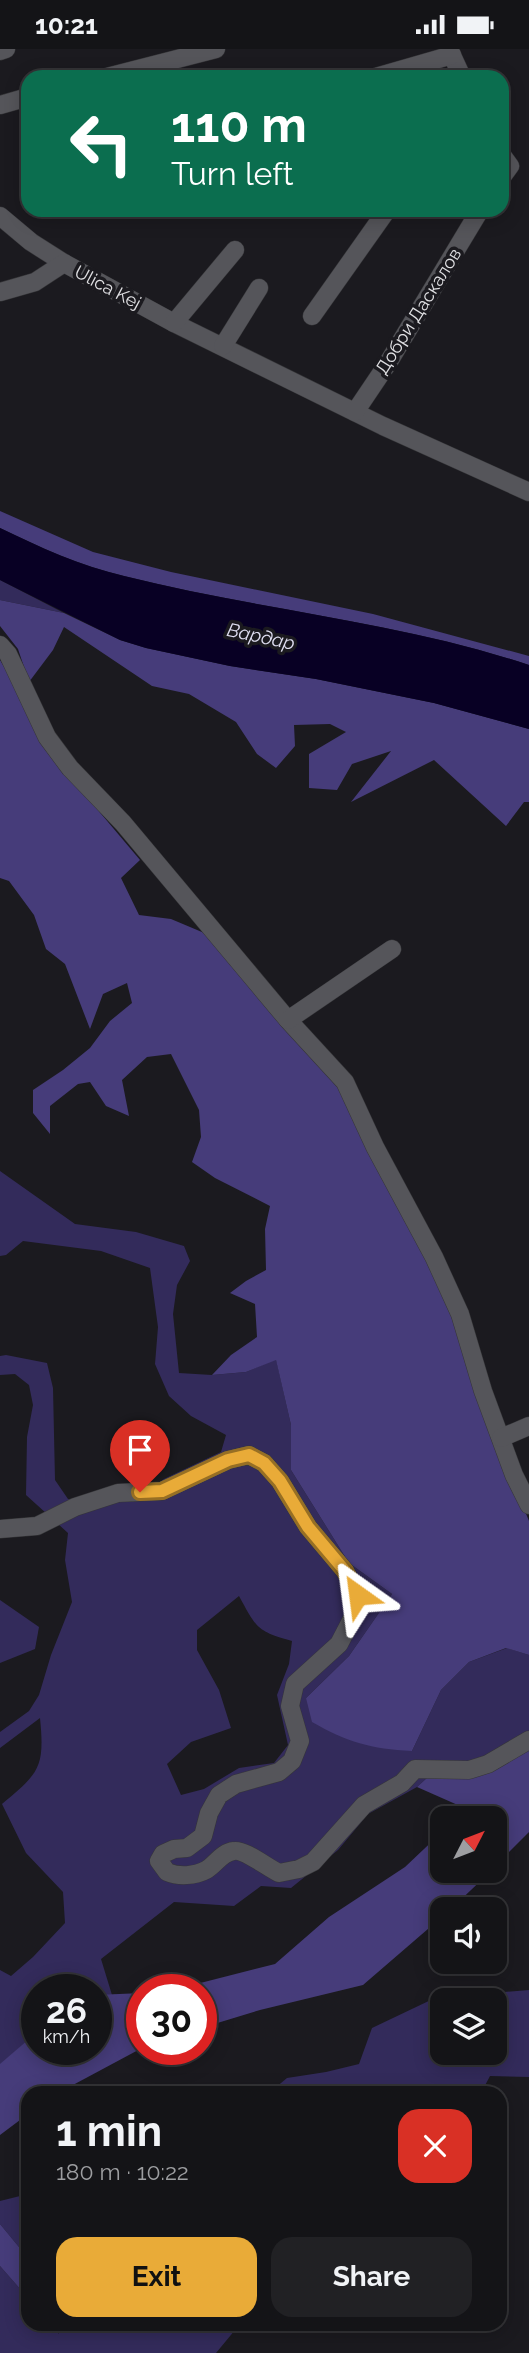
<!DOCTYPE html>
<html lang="en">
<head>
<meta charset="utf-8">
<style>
  :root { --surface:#141417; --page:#212124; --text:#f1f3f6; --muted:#9d9ea1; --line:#333336; --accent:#e9ab38 }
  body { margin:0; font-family:Raleway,sans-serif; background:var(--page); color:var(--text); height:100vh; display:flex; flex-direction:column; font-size:26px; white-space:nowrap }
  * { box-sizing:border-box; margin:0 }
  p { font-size:23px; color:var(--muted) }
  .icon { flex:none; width:38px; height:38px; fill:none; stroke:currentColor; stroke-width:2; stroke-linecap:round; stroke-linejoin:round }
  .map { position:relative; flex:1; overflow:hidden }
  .sheet { position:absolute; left:21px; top:2037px; width:486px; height:245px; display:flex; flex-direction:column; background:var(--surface); border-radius:21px; box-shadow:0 4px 18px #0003,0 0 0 2px var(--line) }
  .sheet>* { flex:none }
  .guide { position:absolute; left:21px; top:21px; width:488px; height:147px; border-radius:21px; box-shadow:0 4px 18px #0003,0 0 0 2px var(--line); background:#0b6e4f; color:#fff; overflow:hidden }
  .needle { width:46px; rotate:48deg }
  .controls { position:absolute; left:430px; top:1757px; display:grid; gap:14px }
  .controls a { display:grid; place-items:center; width:77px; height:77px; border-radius:14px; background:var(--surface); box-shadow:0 4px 18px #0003,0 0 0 2px var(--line); font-size:35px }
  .speed { position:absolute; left:21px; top:1925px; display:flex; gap:14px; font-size:35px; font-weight:700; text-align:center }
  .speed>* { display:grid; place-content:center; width:91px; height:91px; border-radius:50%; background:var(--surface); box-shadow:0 4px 18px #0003,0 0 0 2px var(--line); line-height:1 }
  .speed small { font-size:18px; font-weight:400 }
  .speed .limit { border:10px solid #d22; background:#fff; color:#111 }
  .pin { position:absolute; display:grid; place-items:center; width:60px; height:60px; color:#fff; margin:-72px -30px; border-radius:50% 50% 50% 0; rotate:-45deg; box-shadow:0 0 7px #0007 }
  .pin .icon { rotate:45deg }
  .me { position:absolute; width:77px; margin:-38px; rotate:329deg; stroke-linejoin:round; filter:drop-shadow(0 0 5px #0008) }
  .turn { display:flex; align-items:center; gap:24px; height:147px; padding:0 35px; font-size:32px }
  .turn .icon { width:91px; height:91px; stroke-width:2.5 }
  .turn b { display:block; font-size:49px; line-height:60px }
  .round { display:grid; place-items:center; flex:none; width:74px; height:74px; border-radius:21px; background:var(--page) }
  .headline { display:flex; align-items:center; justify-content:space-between; height:119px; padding:0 35px }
  h1 { font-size:42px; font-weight:700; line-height:52px }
  .action { display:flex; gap:14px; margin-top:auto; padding:14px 35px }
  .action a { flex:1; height:80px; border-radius:21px; background:var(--accent); color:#111; font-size:28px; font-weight:700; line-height:80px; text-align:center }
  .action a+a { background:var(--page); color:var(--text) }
  .status { display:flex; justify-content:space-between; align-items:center; height:49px; padding:0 35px; background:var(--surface); direction:ltr }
  .status svg { height:19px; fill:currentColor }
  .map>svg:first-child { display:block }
  .green { fill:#332b5b; fill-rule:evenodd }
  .forest { fill:#463c7a }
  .water { fill:#080024 }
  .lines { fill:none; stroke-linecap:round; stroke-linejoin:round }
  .minor-casing { stroke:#363639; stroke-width:19 }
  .minor { stroke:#55555a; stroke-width:18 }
  .route-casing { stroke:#976f24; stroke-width:18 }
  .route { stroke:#e9ab38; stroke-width:12 }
  .labels { text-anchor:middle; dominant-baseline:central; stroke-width:7; stroke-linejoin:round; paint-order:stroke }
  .street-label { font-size:18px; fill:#e1e1e4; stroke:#1b1a1f }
  .water-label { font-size:19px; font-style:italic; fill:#e0dff2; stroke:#1b1a1f }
</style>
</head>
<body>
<div class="status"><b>10:21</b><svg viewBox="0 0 49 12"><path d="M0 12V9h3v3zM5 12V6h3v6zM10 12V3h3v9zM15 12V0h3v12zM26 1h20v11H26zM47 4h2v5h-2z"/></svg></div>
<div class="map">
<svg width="529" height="2304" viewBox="0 0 529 2304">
  <rect width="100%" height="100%" fill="#1b1a1f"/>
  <!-- green -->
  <g class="green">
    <polygon points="0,531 64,564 0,551"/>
    <path d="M 0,1122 L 75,1175 L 136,1183 L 184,1197 L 190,1212 L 177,1236 L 173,1265 L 179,1324 L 212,1326 L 246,1323 L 276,1310 L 291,1376 L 291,1421 L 349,1514 L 392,1545 L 349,1607 L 306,1649 L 412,1702 L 441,1641 L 469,1613 L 507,1599 L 529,1606 L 529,1683 L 468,1727 L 429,1727 L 417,1738 L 368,1765 L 338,1801 L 291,1839 L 261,1837 L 234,1857 L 174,1853 L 101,1910 L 112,1946 L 96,1946 L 96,1941 L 37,1941 L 37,1983 L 0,2016 L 0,1921 L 11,1927 L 33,1908 L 65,1874 L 63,1843 L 26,1804 L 2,1755 C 39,1724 45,1719 40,1669 L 0,1699 L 0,1683 L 29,1662 L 39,1646 L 51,1606 L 72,1553 L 65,1511 L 68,1484 L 26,1446 L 27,1388 L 33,1356 L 29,1336 L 15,1325 L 0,1326 L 0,1307 L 6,1306 L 47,1314 L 53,1339 L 55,1431 L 68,1450 L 109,1452 L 139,1450 L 164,1430 L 221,1403 L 226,1386 L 191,1367 L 169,1347 L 155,1315 L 158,1278 L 150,1219 L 101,1202 L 23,1192 L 6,1206 L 0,1207 ZM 239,1547 C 257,1580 257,1582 292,1592 L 289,1615 L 277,1646 L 288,1696 L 274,1714 L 239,1719 L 204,1740 L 181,1746 L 167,1715 L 191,1693 L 231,1679 L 219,1641 L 197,1601 L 197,1581 Z"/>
    <polygon points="0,1551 39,1578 35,1600 0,1614"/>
    <path d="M 529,1941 L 529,2028 L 490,2027 L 481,2044 L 269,2044 L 287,2029 L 326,2023 L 359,2015 L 372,1979 L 435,1949 ZM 495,1951 L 495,2004 L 443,2004 L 443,1951 Z"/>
    <polygon points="28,2145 28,2209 0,2175 0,2152"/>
    <polygon points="0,2217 28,2249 28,2275 50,2275 59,2285 56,2275 240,2275 216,2304 0,2304"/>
  </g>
  <!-- forest -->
  <g class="forest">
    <path d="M 0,462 L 93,503 L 171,523 L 373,565 L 529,607 L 529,616 C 397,572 258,561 124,527 C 81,517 39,498 0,479 Z"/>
    <polygon points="0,551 64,564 120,591 146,599 230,617 316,630 434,654 529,680 529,753 524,753 506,777 434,711 351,753 391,702 352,715 337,741 309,739 309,705 346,683 330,675 294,676 295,697 276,719 257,705 236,673 189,645 152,637 64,578 53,601 29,633 18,600 0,577"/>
    <path d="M 0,611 L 76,735 L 140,811 L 121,829 L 139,866 L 171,870 L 209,886 L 327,1019 L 363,1081 L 454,1263 L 474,1336 L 529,1472 L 529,1606 L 506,1599 L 469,1613 L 441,1641 L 412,1702 C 371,1700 347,1693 312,1673 L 306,1649 L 349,1607 L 392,1545 L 349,1514 L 291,1421 L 291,1376 L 276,1311 L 246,1323 L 212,1326 L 231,1306 L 257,1288 L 255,1255 L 230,1244 L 246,1232 L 266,1221 L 265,1180 L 270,1157 L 215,1129 L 192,1113 L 201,1088 L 199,1061 L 171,1005 L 147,1008 L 122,1031 L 129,1067 L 106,1057 L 90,1033 L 78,1035 L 50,1057 L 50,1085 L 33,1064 L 33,1041 L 63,1021 L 90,999 L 110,972 L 132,954 L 127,934 L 103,945 L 90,980 L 65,915 L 46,900 L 34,866 L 9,832 L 0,829 Z"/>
    <polygon points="529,1683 529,1783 495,1817 495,1769 456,1769 470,1755 460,1757 417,1738 429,1727 468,1727 499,1698"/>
    <polygon points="443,1782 443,1822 491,1822 451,1860 443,1860 443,1867 363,1936 260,1961 201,1979 201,1941 173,1941 275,1915 329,1868 405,1818"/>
    <polygon points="142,1944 142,1999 58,2044 28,2044 28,2065 0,2086 0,2015 37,1983 37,2000 96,2000 96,1946"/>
    <polygon points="0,2175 28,2209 28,2249 0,2217"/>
  </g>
  <!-- water -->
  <path class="water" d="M 0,479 C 39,498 81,517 124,527 C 258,561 397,572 529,616 L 529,680 L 434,654 L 316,630 L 230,617 L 146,599 L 120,591 L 0,531 Z"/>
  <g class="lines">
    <!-- minor casing -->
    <g class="minor-casing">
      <g id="minor">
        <polyline points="449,0 462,28"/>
        <polyline points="0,2 6,0"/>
        <polyline points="107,28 216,0"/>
        <polyline points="376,28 452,6"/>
        <polyline points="0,56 28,48"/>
        <polyline points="502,106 510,117 502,128"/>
        <polyline points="0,167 31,193 64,214 174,274 383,377 529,443"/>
        <polyline points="0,243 35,233 64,214"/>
        <polyline points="312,267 387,161"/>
        <polyline points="174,274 235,201"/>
        <polyline points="223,297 259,239"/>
        <polyline points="355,363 388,314 480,161"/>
        <polyline points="0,596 8,605 47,688 70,719 123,774 288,971 345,1033 375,1098 434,1208 460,1265 483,1342 514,1426 529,1456"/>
        <polyline points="288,971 392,900"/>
        <polyline points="501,1389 529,1377"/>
        <path d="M 0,1480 L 37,1477 L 75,1458 L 118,1444 L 162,1442 L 228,1411 L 249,1406 L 264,1414 L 280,1432 L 308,1478 L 345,1522 L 358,1546 L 354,1566 L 339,1595 L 295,1635 L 290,1657 L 300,1692 L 292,1712 L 279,1723 L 236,1735 L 219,1746 L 209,1764 L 203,1787 L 187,1799 L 174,1800 L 163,1805 L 159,1812 L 167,1823 C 179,1828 195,1827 206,1821 C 215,1816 222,1803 234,1802 C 244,1800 268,1819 279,1824 L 299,1820 L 313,1813 L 364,1756 L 402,1734 L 415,1720 L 469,1721 L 488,1715 L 529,1691"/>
      </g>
    </g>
    <!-- minor -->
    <use href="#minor" class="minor"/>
  </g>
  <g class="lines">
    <!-- route casing -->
    <g class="route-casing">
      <polyline id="route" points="140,1443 162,1442 228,1411 249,1406 264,1414 280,1432 308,1478 345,1522 358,1546"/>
    </g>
    <!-- route -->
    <use href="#route" class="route"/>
  </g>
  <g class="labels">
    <!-- street labels -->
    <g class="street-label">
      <text transform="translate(108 238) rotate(28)">Ulica Kej</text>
      <text transform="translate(418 262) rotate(-58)">Добри Даскалов</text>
    </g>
    <!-- water labels -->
    <g class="water-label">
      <text transform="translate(261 587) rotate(12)">Вардар</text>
    </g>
  </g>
</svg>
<div class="controls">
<a><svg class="needle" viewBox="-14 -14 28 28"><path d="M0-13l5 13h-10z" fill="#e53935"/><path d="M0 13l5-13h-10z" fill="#9d9ea1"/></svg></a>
<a><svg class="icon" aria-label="sound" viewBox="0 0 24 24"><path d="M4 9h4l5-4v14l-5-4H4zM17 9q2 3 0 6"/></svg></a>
<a><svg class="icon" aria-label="layers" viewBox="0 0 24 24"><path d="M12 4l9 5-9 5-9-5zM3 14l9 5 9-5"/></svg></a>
</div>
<div class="speed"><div>26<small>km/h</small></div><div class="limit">30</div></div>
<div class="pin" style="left:140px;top:1443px;background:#d93025"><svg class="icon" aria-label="arrive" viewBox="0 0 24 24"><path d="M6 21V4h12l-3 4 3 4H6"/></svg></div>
<svg class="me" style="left:358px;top:1546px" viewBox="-20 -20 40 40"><path d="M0-17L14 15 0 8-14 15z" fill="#e9ab38" stroke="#fff" stroke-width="4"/></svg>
<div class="guide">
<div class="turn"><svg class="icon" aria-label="left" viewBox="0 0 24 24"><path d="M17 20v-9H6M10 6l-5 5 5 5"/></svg><div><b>110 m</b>Turn left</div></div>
</div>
<section class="sheet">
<div class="headline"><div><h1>1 min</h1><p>180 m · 10:22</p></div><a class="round" style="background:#d93025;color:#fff"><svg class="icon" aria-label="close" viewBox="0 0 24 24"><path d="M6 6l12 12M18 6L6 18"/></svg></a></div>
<div class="action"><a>Exit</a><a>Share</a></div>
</section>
</div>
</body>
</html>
